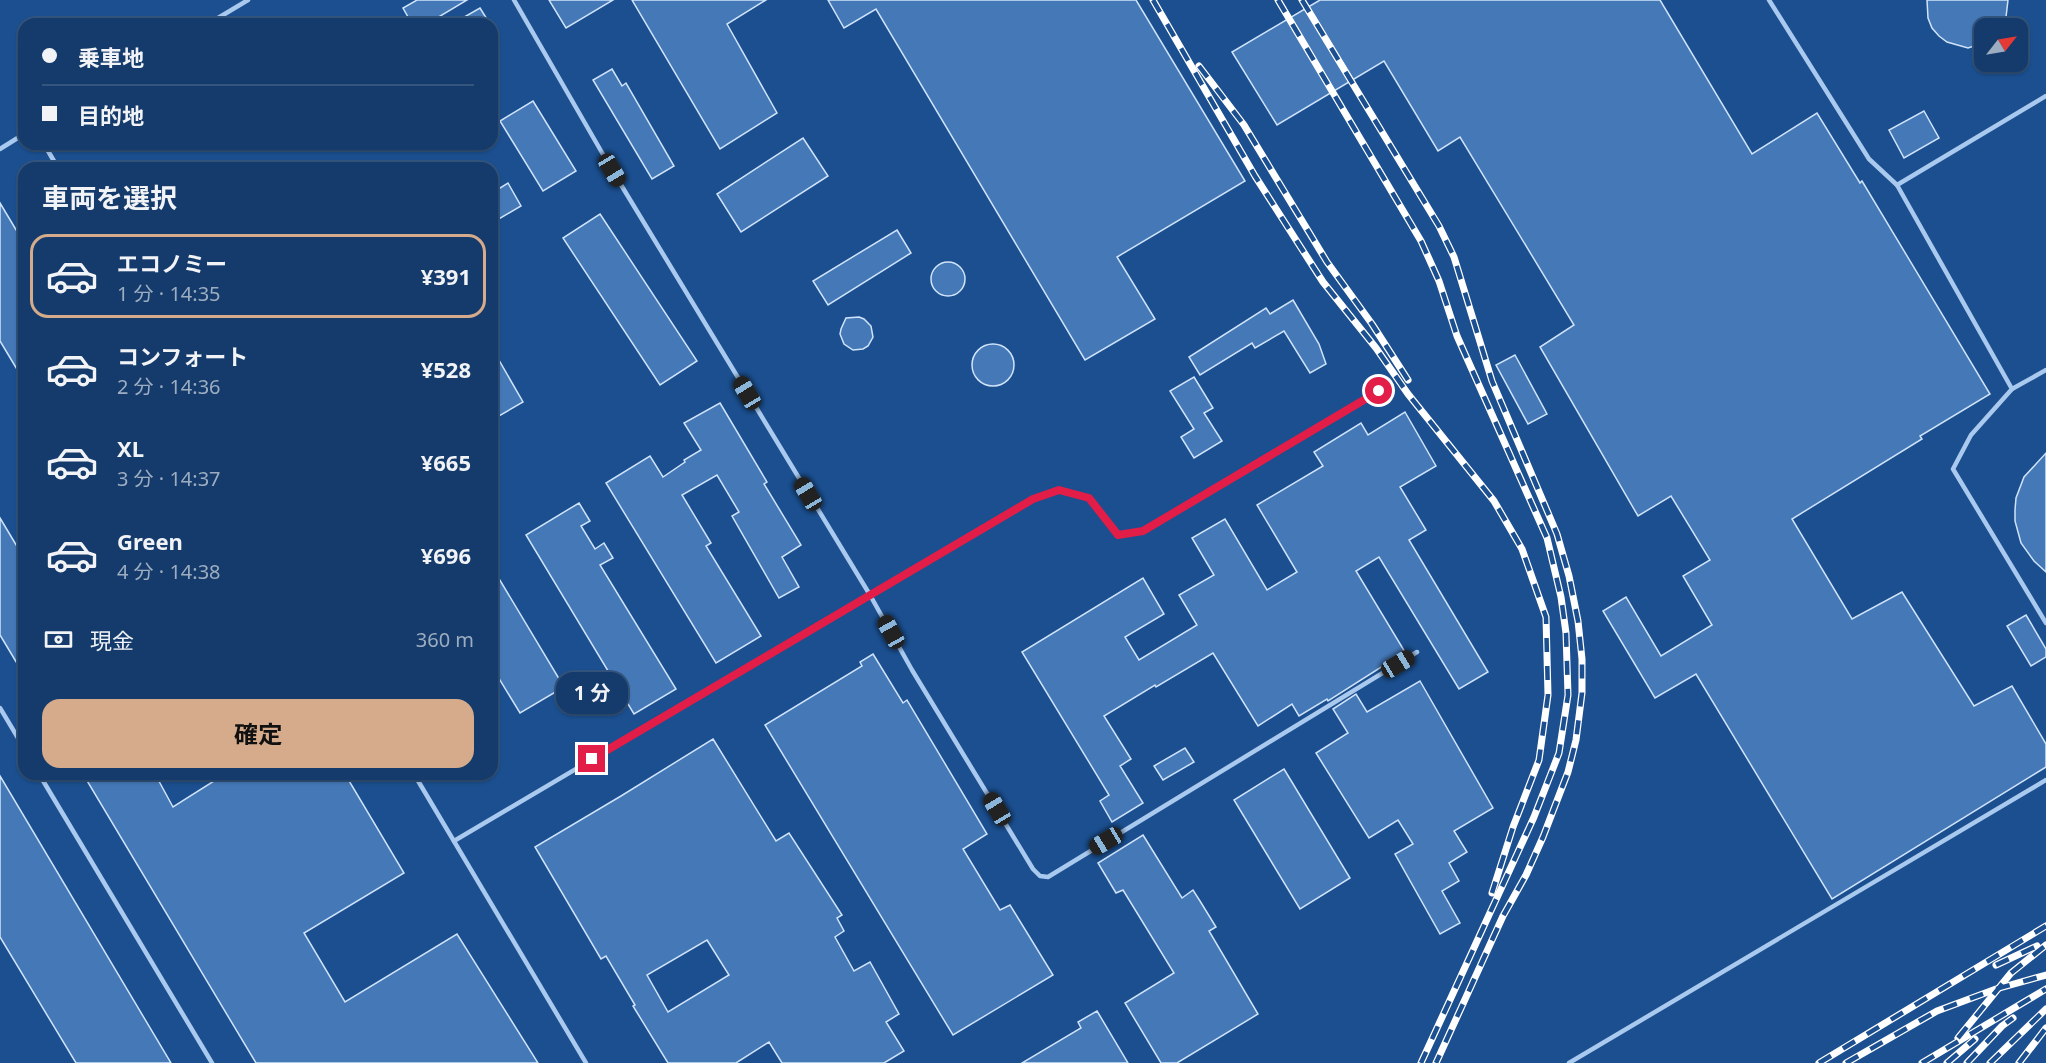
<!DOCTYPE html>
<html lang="ja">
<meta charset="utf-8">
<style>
body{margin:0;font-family:"Noto Sans","Noto Sans JP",sans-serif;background:#1d4271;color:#f1f3f6;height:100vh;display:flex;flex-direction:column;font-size:22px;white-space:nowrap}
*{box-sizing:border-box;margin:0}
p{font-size:20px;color:#9dadc1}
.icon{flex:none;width:33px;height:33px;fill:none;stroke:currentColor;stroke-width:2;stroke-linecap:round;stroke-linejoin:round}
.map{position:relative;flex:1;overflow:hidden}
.drawer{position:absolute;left:18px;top:162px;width:480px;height:618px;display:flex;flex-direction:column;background:#143b6b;border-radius:18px;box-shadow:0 2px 4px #0004,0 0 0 2px #33557e}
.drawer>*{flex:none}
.guide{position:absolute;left:18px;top:18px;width:480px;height:132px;border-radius:18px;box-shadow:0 2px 4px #0004,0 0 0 2px #33557e;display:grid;align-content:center;height:132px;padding:0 24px;background:#143b6b}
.needle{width:39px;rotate:59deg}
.controls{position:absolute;left:1974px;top:18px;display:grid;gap:12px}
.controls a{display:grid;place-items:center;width:54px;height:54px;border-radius:12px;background:#143b6b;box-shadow:0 2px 4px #0004,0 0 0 2px #33557e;font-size:30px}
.end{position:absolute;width:27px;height:27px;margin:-14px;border:8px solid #e11d48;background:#fff;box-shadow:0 0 0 3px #fff}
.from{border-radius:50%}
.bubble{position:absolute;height:42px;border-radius:18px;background:#143b6b;box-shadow:0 2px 4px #0004,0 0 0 2px #33557e;font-size:20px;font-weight:700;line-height:42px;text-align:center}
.car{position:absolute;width:18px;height:36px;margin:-18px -9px;border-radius:8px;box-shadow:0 0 4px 2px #0007;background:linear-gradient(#222 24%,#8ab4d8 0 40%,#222 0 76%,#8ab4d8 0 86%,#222 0)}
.guide b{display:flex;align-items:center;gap:21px;height:57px;font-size:22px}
.guide b+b{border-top:2px solid #33557e}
.guide i{width:15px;height:15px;background:#f1f3f6}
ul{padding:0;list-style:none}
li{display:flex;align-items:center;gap:18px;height:84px;margin:0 12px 9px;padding:0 12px;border:3px solid transparent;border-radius:18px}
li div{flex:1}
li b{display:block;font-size:22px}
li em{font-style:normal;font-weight:700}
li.selected{border-color:#d6ab8b}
li>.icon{width:54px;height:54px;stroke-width:1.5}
h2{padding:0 24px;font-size:27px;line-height:72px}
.pay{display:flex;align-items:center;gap:15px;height:66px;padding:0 24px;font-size:22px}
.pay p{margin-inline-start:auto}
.action{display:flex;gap:12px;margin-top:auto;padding:12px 24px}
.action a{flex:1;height:69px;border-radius:18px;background:#d6ab8b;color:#111;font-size:24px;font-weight:700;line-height:69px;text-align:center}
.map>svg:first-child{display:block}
.building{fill:#4478b7;stroke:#cfe3fa;stroke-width:1.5;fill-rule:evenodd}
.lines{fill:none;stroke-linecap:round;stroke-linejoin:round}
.lane{stroke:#a9c9ee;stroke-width:4.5}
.rail-casing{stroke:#fff;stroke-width:7}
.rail{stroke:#1b4f8f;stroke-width:4.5;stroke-dasharray:14;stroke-linecap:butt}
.route{stroke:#e11d48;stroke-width:8}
</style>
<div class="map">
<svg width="2046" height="1063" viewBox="0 0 2046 1063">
<rect width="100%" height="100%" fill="#1b4f8f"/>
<g class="building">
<path d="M417 0H467L427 24H412L403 8Z"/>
<path d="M549 0H613L566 28Z"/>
<path d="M632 0H766L727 24 777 113 720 149Z"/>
<path d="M828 0H1136L1245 181 1117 257 1155 319 1085 360 876 9 844 28Z"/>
<path d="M1320 0H1660L1752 154 1817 113 1860 183 1862 181 1990 394 1920 436 1922 439 1792 519 1852 619 1902 592 1974 706 2012 686 2046 744V767L1832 899 1696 674 1655 698 1603 611 1626 597 1661 656 1712 625 1683 576 1710 560 1671 496 1638 516 1540 347 1574 325 1460 137 1438 151 1384 61 1277 125 1232 52Z"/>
<path d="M1927 0H2008L2006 17 2002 28H1984V43L1968 48 1947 42 1939 36 1932 28 1928 18Z"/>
<path d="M480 8 490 24H452Z"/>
<path d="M612 69 622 86 626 83 674 166 652 179 593 80Z"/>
<path d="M533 101 576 171 543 191 500 121Z"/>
<path d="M1924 111 1939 138 1904 158 1889 130Z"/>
<path d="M803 138 828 176 741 232 717 194Z"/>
<path d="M508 183 521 206 492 223V193Z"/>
<path d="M0 203 24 243V381L0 341Z"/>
<path d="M600 214 697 361 660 385 563 238Z"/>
<path d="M897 230 911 253 828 305 813 281Z"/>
<circle cx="948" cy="279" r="17"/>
<path d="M1293 300 1319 344 1326 364 1310 373 1284 331 1255 348 1252 343 1200 375 1189 357 1266 308 1270 314Z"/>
<path d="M859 317 864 319 871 326 873 337 868 346 863 349 853 350 844 344 840 334 841 329 846 318Z"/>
<circle cx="993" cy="365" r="21"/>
<path d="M492 348 523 402 492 420Z"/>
<path d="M1515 355 1547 414 1528 424 1496 365Z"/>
<path d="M1194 377 1213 408 1204 413 1222 441 1194 458 1181 437 1194 429 1170 391Z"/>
<path d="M720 403 767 482 764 484 801 545 782 557 799 587 779 598 732 516 739 512 717 475 682 495 711 543 706 546 761 636 716 663 606 483 650 456 663 477 685 462 684 460 701 450 684 423Z"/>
<path d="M1405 412 1436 466 1400 487 1426 530 1409 540 1488 672 1459 689 1379 557 1356 571 1405 652 1328 701 1327 699 1299 716 1292 704 1258 726 1213 653 1156 687 1155 685 1104 716 1131 759 1120 766 1143 803 1112 822 1100 801 1109 795 1022 652 1143 578 1164 614 1125 637 1139 660 1197 625 1179 595 1214 575 1192 538 1225 519 1267 590 1297 572 1257 505 1323 466 1314 452 1361 423 1368 435Z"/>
<path d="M2046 453V572L2034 561 2021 543 2015 521V510L2016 498 2024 477Z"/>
<path d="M579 503 590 521 581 526 595 549 604 543 613 558 600 565 676 689 634 714 526 535Z"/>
<path d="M0 518 24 558V675L0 635Z"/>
<path d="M492 567 564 687 520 713 492 667Z"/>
<path d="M2026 615 2046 649V657L2031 666 2007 626Z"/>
<path d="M873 654 903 703 907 700 987 834 963 849 1000 910 1010 905 1053 975 953 1035 765 725 862 666 860 662Z"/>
<path d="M1420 681 1493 808 1454 831 1467 852 1449 863 1459 881 1442 891 1460 923 1440 934 1395 854 1413 844 1398 820 1369 838 1316 753 1348 733 1333 709 1356 694 1367 712Z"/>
<path d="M713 739 776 841 789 833 842 915 837 918 844 931 835 937 854 971 870 962 899 1014 886 1022 904 1051 884 1063H782L769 1042 736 1063H668L633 1006 635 1005 606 956 601 959 535 847 621 796ZM707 940 729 975 668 1012 647 975Z"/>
<path d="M1185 748 1194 762 1163 780 1154 766Z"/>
<path d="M1284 769 1350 878 1300 909 1234 800Z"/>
<path d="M83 774H155L173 807 225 774H345L404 873 304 933 345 1002 457 934 538 1063H256Z"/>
<path d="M0 776 171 1063H76L0 937Z"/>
<path d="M1143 835 1182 898 1193 890 1200 901 1216 927 1209 931 1258 1014 1177 1063H1161L1125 1003 1174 973 1123 890 1116 893 1098 863Z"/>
<path d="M1097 1011 1128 1063H1022L1081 1028 1078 1022Z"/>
</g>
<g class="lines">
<g class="lane">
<path d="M514 0 612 170 870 595 912 670 1033 869 1040 876 1048 877 1417 652"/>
<path d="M1769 0 1869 159 1897 185 2012 389"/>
<path d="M208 24 248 0"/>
<path d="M44 144 58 168"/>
<path d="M0 149 24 134"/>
<path d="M1897 185 2046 96"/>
<path d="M2046 370 2012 389 1971 435 1953 469 2046 623"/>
<path d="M0 708 24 748"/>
<path d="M39 774 212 1063"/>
<path d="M414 774 586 1063"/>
<path d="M454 841 1033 499 1059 490 1089 498 1118 535 1143 531 1379 391"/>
<path d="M1569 1063 2046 780"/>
</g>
<defs>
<g id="rail">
<path d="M1153 0 1255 176 1323 282 1376 348 1408 394 1494 501 1522 549 1546 617 1548 695 1539 760 1513 827 1492 893"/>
<path d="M1278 0 1421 241 1439 281 1457 336 1547 538 1561 597 1566 633 1568 695 1559 753 1534 817 1421 1063"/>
<path d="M1302 0 1439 226 1454 257 1492 381 1557 534 1569 576 1578 621 1582 659V693L1576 740 1568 772 1543 837 1526 875 1503 916 1436 1063"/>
<path d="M1199 66 1244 125 1327 262 1372 324 1408 380"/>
<path d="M1996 965 2037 946"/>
<path d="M1958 1038 2011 973 2046 945"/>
<path d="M1819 1063 2046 926"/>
<path d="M1846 1063 1937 1011 1996 989 2046 975"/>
<path d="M1922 1063 2046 989"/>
<path d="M1947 1063 1975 1039"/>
<path d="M1967 1063 2002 1026 2013 1018"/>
<path d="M1990 1063 2046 1009"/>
<path d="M2019 1063 2046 1028"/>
</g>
</defs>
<use href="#rail" class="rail-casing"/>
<use href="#rail" class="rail"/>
</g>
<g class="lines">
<path class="route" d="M592 759 1033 499 1059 490 1089 498 1118 535 1143 531 1379 391"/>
</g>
</svg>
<div class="controls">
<a><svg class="needle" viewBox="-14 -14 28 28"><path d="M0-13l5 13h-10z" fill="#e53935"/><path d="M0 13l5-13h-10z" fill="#9dadc1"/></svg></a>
</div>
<i class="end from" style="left:1379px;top:391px"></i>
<i class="end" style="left:592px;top:759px"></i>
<div class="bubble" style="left:556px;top:672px;width:72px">1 分</div>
<i class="car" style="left:612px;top:170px;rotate:149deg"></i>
<i class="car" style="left:747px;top:393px;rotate:329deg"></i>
<i class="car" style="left:808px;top:494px;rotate:329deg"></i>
<i class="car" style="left:891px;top:632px;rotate:331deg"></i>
<i class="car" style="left:1398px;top:664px;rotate:59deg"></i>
<i class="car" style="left:997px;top:809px;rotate:329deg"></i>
<i class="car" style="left:1106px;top:841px;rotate:239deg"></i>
<div class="guide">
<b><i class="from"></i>乗車地</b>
<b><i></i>目的地</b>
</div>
<section class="drawer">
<h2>車両を選択</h2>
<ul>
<li class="selected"><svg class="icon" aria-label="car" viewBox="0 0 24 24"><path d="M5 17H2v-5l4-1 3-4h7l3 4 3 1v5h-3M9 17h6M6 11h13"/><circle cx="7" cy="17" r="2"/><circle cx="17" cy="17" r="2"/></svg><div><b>エコノミー</b><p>1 分 · 14:35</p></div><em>¥391</em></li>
<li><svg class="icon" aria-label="car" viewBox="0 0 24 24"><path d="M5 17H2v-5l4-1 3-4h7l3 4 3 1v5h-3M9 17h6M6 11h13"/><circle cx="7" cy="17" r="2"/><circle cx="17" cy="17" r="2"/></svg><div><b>コンフォート</b><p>2 分 · 14:36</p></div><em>¥528</em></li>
<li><svg class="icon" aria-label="car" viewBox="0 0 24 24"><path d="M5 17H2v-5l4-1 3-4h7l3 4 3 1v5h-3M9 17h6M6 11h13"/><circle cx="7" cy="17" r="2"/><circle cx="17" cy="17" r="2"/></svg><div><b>XL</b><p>3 分 · 14:37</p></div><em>¥665</em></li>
<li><svg class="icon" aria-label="car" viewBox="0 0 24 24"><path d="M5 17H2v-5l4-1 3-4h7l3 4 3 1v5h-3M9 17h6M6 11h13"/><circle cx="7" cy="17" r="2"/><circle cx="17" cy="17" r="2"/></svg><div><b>Green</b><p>4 分 · 14:38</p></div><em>¥696</em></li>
</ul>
<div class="pay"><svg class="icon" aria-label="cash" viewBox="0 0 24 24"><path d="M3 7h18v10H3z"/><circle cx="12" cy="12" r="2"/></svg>現金<p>360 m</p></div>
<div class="action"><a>確定</a></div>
</section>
</div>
